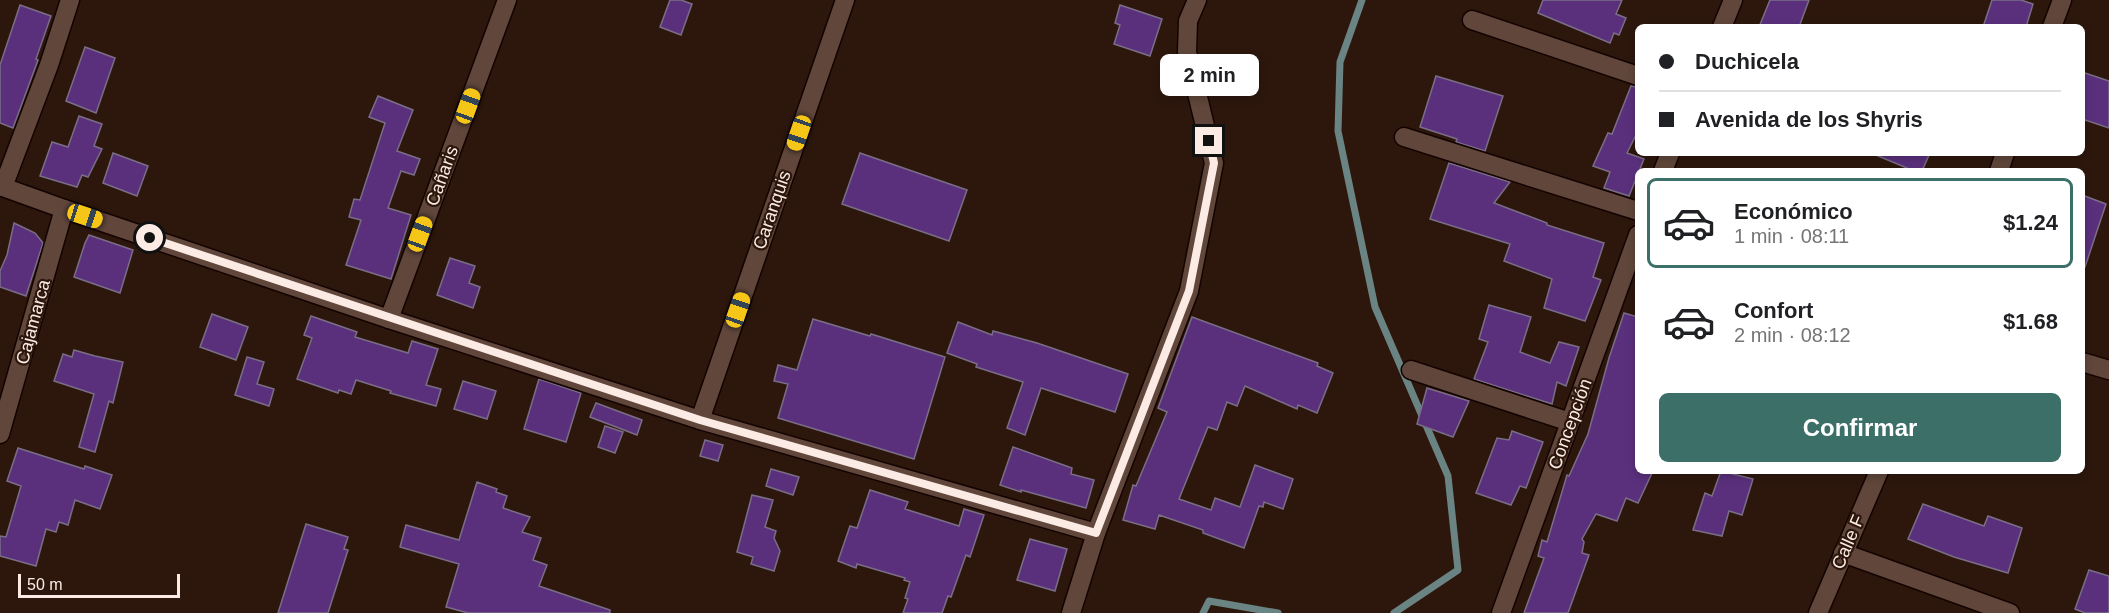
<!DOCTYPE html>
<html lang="es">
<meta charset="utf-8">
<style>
body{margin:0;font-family:Arial,sans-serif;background:#f6f6f6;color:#202124;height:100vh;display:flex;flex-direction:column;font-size:22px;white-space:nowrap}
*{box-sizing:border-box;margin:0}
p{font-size:20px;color:#757577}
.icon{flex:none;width:33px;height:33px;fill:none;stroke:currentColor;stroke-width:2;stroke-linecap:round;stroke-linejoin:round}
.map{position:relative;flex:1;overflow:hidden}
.drawer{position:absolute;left:1635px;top:168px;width:450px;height:306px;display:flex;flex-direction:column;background:#fff;border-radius:9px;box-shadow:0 3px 9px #0003}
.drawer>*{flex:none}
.guide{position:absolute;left:1635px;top:24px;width:450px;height:132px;border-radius:9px;box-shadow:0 3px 9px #0003;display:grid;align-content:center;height:132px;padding:0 24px;background:#fff}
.scale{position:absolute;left:18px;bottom:15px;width:162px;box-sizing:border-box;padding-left:6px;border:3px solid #fbebe4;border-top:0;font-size:16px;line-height:21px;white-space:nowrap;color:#fbebe4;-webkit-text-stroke:4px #2d170d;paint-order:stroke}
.end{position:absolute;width:27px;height:27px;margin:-14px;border:8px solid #fbebe4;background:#111;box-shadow:0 0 0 3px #111}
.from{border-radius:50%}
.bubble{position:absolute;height:42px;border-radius:9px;background:#fff;box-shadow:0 3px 9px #0003;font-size:20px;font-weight:700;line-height:42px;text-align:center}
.car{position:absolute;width:18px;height:36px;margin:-18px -9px;border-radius:8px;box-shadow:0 0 4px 2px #0007;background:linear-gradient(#f5c518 24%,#345 0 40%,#f5c518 0 76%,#345 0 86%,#f5c518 0)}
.guide b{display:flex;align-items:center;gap:21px;height:57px;font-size:22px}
.guide b+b{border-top:2px solid #e0e0e0}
.guide i{width:15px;height:15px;background:#202124}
ul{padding:10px 0 0;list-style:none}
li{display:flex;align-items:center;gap:18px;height:90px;margin:0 12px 9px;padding:0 12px;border:3px solid transparent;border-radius:9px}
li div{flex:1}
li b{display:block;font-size:22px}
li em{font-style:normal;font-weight:700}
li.selected{border-color:#3b6f67}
li>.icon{width:54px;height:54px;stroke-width:1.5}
.primary-button{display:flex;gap:12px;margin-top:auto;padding:12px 24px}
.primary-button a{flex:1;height:69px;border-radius:9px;background:#3b6f67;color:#fff;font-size:24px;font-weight:700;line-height:69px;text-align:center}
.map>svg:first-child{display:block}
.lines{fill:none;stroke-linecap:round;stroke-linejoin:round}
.stream{stroke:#698483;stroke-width:7}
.building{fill:#5a307c;stroke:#7a6e87;stroke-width:1.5}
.street-casing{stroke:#140300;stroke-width:21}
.street{stroke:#60463b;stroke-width:18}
.route{stroke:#fbebe4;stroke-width:8}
.labels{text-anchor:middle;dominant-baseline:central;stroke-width:4.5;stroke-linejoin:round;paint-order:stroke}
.street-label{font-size:18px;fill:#fbebe4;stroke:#2d170d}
</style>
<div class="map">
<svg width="2109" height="613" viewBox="0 0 2109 613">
<rect width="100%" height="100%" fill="#2d170d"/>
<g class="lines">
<g class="stream">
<path d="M1362 0 1340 62 1338 131 1375 307 1448 476 1458 570 1394 613"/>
<path d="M1203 613 1209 601 1278 613"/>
</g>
</g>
<g class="building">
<path d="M670 0H681L692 4 681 35 660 27Z"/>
<path d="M1543 0H1622L1616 14 1626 18 1619 35 1614 33 1610 43 1538 13Z"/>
<path d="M1770 0H1809L1799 27H1759Z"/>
<path d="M1992 0H2021L2033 4 2026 27H1983Z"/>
<path d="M20 5 51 16 36 59 38 60 13 128 0 123V65Z"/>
<path d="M1120 5 1162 19 1150 56 1114 44 1120 25 1115 23Z"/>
<path d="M85 47 115 58 96 113 66 101Z"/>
<path d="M2082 72 2109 81V128L2082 119Z"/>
<path d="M1436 76 1503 96 1485 151 1456 142 1457 139 1420 127Z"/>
<path d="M1631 86 1638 87V131L1627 153 1644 159 1629 196 1604 188 1610 172 1593 166 1608 133 1612 134Z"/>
<path d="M378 96 413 110 397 151 420 159 414 175 401 171 388 208 411 215 391 279 346 265 361 220 349 217 354 199 360 200 385 123 369 117Z"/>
<path d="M79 116 102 124 94 146 102 149 88 177 82 175 77 187 40 176 52 142 68 147Z"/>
<path d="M113 153 148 166 137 196 103 183Z"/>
<path d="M860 153 967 190 949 241 842 204Z"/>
<path d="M1871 153H1930L1922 171H1914Z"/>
<path d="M1449 163 1510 182 1494 203 1547 223V225L1604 243 1593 277 1601 280 1585 321 1544 308 1552 279 1504 261 1510 244 1430 219Z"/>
<path d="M2082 195 2106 204 2085 267 2082 266Z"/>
<path d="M14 223 35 233 43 243 26 296 0 287V271L7 255Z"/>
<path d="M89 235 133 250 120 293 74 277 85 243Z"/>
<path d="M450 258 475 266 469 283 480 287 473 308 437 295Z"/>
<path d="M1489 305 1531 317 1520 352 1550 363 1559 342 1579 347 1566 386 1557 382 1552 404 1474 379 1488 342 1479 339Z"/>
<path d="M1624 313 1638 317V471H1653L1638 503 1626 498 1617 521 1596 514 1582 539 1584 542 1582 553 1589 555 1568 613H1524L1544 558 1538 556 1542 540 1547 542 1567 475 1569 476 1588 434 1609 358Z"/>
<path d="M212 314 248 327 236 360 200 347Z"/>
<path d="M311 316 357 332 355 337 408 353 412 341 438 349 426 385 441 389 436 406 390 393 391 391 356 380 351 394 339 390 338 393 297 379 312 338 304 335Z"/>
<path d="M1192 317 1318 363 1317 366 1333 373 1317 413 1298 405 1297 409 1245 386 1237 406 1227 402 1217 430 1208 427 1179 499 1211 510 1215 498 1240 507 1255 465 1293 479 1283 509 1264 502 1263 507 1259 506 1244 548 1203 533V530L1159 515 1155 529 1123 520 1133 485 1136 486 1167 412 1158 408Z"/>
<path d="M813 319 870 336 871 334 945 357 914 459 778 418 788 384 774 381 778 365 797 370Z"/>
<path d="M958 322 992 335 993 331 1037 343 1128 374 1115 412 1041 388 1025 435 1007 428 1023 382 976 367 977 364 947 353Z"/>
<path d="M74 350 95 356 123 362 113 403 109 401 95 452 79 447 94 394 54 381 63 354 72 357Z"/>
<path d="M247 357 264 362 257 384 274 389 269 406 235 395Z"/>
<path d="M539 379 581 393 566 442 524 429Z"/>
<path d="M463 381 496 391 487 419 454 409Z"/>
<path d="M1427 388 1469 401 1453 437 1417 424Z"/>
<path d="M596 403 642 420 637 435 590 417Z"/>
<path d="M605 426 623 432 615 453 598 447Z"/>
<path d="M1512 431 1543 442 1526 488 1520 486 1511 505 1476 493 1497 438 1509 440Z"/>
<path d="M705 440 723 445 718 461 700 456Z"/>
<path d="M1013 447 1072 468 1071 474 1094 480 1086 508 1021 490V492L1000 485Z"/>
<path d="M18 448 84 469 85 466 112 475 100 509 75 500 68 525 59 522 56 532 46 529 36 566 0 556V536L6 537 21 486 7 481Z"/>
<path d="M771 469 799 477 793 495 766 486Z"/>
<path d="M1721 471 1753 479 1742 515 1729 511 1722 536 1693 530 1705 493 1712 496Z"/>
<path d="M477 482 497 489 496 492 507 496 503 508 530 517 522 532 541 538 533 560 547 565 539 586 610 610V613H468L446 607 459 564 400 547 406 525 459 540Z"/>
<path d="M870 490 908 502 905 509 959 526 964 509 984 515 970 557 966 555 951 597 948 596 942 613H903L908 599 905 598 910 582 904 580 905 578 857 564 856 568 838 561 850 526 857 528Z"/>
<path d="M752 495 773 500 765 527 776 531 774 538 780 551 774 571 751 564 753 557 737 552Z"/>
<path d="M1923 504 1984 526 1988 516 2022 528 2008 573 1954 557 1908 539Z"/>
<path d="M306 524 348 537 344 549 348 550 328 613H278Z"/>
<path d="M1030 539 1067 549 1055 591 1017 580Z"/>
<path d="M2089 570 2109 576V613H2085L2075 609Z"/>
</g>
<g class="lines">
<defs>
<g id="street">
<path d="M1472 20 1638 76"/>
<path d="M1722 27 1733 0"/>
<path d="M2052 27 2062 0"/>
<path d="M1404 137 1638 211"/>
<path d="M1663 171 1670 153"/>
<path d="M1999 171 2005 153"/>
<path d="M0 186 64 209 389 319 700 420 1096 533"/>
<path d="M3 187 49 65 70 0"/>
<path d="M389 319 507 0"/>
<path d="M2082 362 2109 370"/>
<path d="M1411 370 1570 422"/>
<path d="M700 420 845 0"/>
<path d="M0 434 64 209"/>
<path d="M1843 553 2010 613"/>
<path d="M1071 613 1096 533 1189 291 1214 163 1187 52 1188 21 1197 0"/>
<path d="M1501 613 1638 235"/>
<path d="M1818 613 1879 471"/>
</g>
</defs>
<use href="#street" class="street-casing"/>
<use href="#street" class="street"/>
</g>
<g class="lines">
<path class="route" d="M150 238 700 420 1096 533 1189 291 1214 163 1209 141"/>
</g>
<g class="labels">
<g class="street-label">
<text transform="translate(442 176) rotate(-70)">Cañaris</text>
<text transform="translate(772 210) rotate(-71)">Caranquis</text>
<text transform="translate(33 322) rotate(-75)">Cajamarca</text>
<text transform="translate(1570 424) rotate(-70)">Concepción</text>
<text transform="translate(1848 542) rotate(-67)">Calle F</text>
</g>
</g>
</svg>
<div class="scale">50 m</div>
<i class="end from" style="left:150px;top:238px"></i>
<i class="end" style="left:1209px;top:141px"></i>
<div class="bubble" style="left:1160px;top:54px;width:99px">2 min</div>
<i class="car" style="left:468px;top:106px;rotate:20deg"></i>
<i class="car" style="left:799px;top:133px;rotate:199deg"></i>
<i class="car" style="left:85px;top:216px;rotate:108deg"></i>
<i class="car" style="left:420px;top:234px;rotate:20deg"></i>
<i class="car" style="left:738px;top:310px;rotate:19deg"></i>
<div class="guide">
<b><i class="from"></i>Duchicela</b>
<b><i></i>Avenida de los Shyris</b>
</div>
<section class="drawer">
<ul>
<li class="selected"><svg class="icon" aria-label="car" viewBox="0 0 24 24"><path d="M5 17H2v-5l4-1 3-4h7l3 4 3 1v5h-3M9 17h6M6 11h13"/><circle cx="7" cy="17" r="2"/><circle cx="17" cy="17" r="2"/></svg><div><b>Económico</b><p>1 min · 08:11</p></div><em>$1.24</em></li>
<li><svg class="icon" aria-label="car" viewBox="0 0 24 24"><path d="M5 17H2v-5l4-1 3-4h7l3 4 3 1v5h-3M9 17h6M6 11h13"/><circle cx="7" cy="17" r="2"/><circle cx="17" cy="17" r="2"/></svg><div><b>Confort</b><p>2 min · 08:12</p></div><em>$1.68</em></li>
</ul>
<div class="primary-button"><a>Confirmar</a></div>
</section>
</div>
